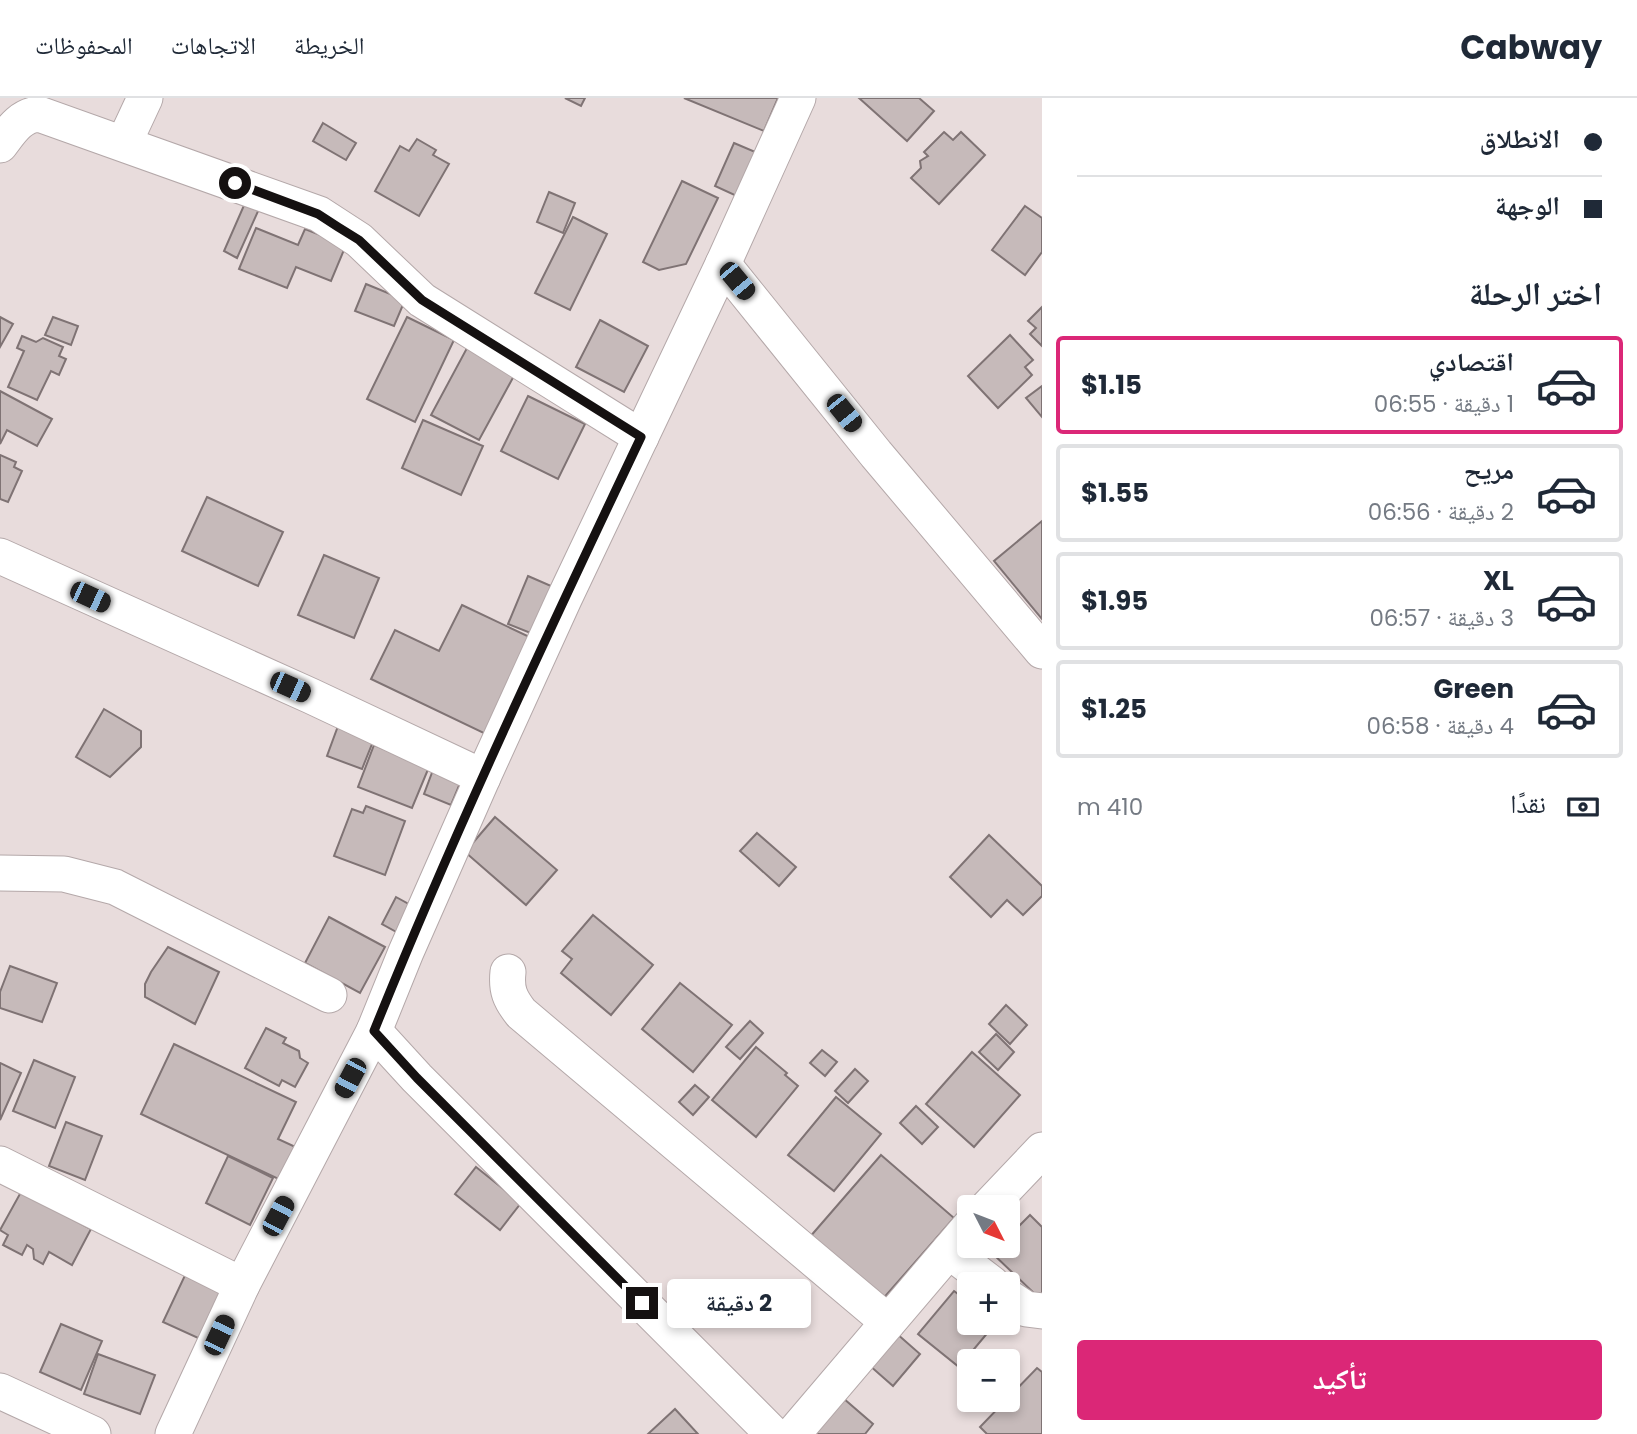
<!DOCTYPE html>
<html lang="ar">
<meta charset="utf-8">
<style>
body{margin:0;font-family:Poppins,"Noto Naskh Arabic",sans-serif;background:#f2f2f3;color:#1f2937;direction:rtl;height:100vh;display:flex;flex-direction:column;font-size:26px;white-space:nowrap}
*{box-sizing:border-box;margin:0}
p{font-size:23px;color:#747a83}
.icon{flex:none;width:38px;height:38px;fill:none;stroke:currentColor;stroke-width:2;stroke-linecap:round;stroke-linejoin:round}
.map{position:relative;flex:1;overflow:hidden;direction:ltr}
.details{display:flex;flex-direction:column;background:#fff;width:595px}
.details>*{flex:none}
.top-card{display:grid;align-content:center;height:154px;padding:0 35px;background:#fff}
.needle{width:46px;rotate:132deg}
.fabs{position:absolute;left:957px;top:1097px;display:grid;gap:14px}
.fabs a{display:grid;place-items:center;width:63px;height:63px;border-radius:7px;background:#fff;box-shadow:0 4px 10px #0003;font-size:35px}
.end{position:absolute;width:32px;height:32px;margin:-16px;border:9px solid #151111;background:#fff;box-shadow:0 0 0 4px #fff}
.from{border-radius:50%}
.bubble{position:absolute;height:49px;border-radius:7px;background:#fff;box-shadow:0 4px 10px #0003;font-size:23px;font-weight:700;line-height:49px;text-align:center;direction:rtl}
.car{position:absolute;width:21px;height:42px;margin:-21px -10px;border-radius:9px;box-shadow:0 0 5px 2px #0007;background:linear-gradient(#222 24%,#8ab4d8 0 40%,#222 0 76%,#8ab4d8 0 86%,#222 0)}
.top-card b{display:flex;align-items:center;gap:24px;height:66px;font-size:26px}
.top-card b+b{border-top:2px solid #e0e1e3}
.top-card i{width:18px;height:18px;background:#1f2937}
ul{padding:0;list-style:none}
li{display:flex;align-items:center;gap:21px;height:98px;margin:0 14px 10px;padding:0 21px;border:4px solid #e0e1e3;border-radius:7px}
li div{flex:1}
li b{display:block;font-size:26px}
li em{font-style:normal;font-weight:700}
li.active{border-color:#db2777}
li>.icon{width:63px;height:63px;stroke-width:1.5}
h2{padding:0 35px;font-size:32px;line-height:84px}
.pay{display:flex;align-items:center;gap:18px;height:77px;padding:0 35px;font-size:26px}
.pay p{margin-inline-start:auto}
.action{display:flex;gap:14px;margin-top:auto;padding:14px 35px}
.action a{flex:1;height:80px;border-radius:7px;background:#db2777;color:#fff;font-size:28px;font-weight:700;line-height:80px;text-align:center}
header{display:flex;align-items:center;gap:42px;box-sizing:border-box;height:98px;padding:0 35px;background:#fff;border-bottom:2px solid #e0e1e3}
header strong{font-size:33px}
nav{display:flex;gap:38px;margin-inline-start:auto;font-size:24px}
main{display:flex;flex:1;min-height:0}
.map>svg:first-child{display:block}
.building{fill:#c6baba;stroke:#7f7374;stroke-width:2}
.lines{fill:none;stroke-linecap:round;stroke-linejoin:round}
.minor-casing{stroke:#b4a8a9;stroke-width:37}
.minor{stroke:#fff;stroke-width:35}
.route{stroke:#151111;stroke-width:9}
</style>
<header>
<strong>Cabway</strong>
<nav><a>الخريطة</a><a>الاتجاهات</a><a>المحفوظات</a></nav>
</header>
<main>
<section class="details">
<div class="top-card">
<b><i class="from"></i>الانطلاق</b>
<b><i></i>الوجهة</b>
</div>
<h2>اختر الرحلة</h2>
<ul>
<li class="active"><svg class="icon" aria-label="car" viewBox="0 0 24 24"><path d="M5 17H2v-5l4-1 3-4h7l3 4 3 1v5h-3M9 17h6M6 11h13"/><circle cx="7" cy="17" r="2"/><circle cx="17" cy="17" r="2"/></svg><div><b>اقتصادي</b><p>1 دقيقة · 06:55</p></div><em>$1.15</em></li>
<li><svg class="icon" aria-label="car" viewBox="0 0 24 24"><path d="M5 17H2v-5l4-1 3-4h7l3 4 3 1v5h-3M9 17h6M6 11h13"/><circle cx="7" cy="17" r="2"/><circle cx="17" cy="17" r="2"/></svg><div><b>مريح</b><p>2 دقيقة · 06:56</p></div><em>$1.55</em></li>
<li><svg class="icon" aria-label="car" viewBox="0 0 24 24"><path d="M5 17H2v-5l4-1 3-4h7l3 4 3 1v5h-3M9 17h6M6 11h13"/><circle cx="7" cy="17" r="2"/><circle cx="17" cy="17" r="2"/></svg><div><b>XL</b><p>3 دقيقة · 06:57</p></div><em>$1.95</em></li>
<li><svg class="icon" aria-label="car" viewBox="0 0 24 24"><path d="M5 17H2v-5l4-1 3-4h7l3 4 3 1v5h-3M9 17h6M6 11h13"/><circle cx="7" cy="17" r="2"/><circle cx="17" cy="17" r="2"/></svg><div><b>Green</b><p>4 دقيقة · 06:58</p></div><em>$1.25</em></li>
</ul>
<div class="pay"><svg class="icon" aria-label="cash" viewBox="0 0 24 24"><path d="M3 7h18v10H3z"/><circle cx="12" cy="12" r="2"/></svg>نقدًا<p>410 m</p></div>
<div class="action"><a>تأكيد</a></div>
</section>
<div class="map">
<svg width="1042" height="1336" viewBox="0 0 1042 1336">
<rect width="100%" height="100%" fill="#e8dcdc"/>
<g class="building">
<path d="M565 0H585L581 8Z"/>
<path d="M684 0H778L764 33Z"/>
<path d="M859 0H919L934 13 907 43Z"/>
<path d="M323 25 356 45 346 62 313 43Z"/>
<path d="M944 34 953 42 961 34 985 57 939 106 911 80 921 70 920 63 928 58 924 54Z"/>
<path d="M417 41 436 52 433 57 449 66 419 118 375 93 400 48 409 53Z"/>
<path d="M734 45 760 56 741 100 715 88Z"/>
<path d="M682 83 718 100 686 166 659 172 643 164Z"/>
<path d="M549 94 575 105 563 135 537 124Z"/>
<path d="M245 105 259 111 237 160 224 153Z"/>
<path d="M1025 108 1042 120V154L1025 177 992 152Z"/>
<path d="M573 119 607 136 570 212 535 195Z"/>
<path d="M256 130 298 147 305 131 346 147 331 183 296 169 287 190 239 171Z"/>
<path d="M366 186 405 202 394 228 355 213Z"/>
<path d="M1042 209V248L1030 236 1036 230 1028 223Z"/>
<path d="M0 219 13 226 0 249Z"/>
<path d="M53 219 78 228 71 247 45 237Z"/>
<path d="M407 219 454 242 415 324 367 301Z"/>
<path d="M600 222 648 248 624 294 576 269Z"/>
<path d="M1010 237 1033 262 1025 269 1032 277 998 310 968 278Z"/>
<path d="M22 238 36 244 43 240 63 249 59 258 66 261 59 277 51 273 37 302 8 289 24 253 17 250Z"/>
<path d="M467 250 515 276 479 342 431 317Z"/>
<path d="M1042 288V319L1026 300Z"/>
<path d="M0 293 52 321 37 348 7 332 0 346Z"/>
<path d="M528 298 585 326 558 381 501 353Z"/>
<path d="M423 322 483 348 461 397 402 370Z"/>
<path d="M0 357 16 364 14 369 22 373 8 404 0 401Z"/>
<path d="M207 399 283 434 258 488 182 453Z"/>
<path d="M1042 423V521L994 463Z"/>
<path d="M324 457 379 480 354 540 298 517Z"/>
<path d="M528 478 558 491 538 538 508 526Z"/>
<path d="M462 507 538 543 492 639 371 581 395 532 439 553Z"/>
<path d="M104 611 141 633V649L110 679 76 659Z"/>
<path d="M338 628 374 641 362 671 327 658Z"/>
<path d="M374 647 429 669 412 710 358 689Z"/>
<path d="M433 672 461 683 451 707 424 696Z"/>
<path d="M366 708 405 723 385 777 334 758 352 711 363 715Z"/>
<path d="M495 719 557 772 526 807 465 754Z"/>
<path d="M757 735 796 769 779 788 740 753Z"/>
<path d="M989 737 1042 788V798L1023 817 1007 802 991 819 950 779Z"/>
<path d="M396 799 414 809 400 836 382 826Z"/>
<path d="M593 817 653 867 611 917 561 875 572 861 562 853Z"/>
<path d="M329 819 385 849 360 895 305 865Z"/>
<path d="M168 849 219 874 195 926 145 899V886L151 874Z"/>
<path d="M10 868 57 885 42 924 0 910V894Z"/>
<path d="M680 885 732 927 693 974 642 931Z"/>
<path d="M1006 907 1027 927 1010 946 989 926Z"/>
<path d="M750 923 763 935 740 961 726 949Z"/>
<path d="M266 930 286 940 283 945 299 953 300 960 308 965 295 989 282 982 279 988 245 970Z"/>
<path d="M996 936 1014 954 998 972 979 954Z"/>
<path d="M174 946 296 1004 278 1041 302 1052 287 1085 141 1016Z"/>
<path d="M756 949 787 975 785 977 798 988 756 1039 712 1002Z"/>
<path d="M822 952 837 964 825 978 810 965Z"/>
<path d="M972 954 1020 997 974 1049 926 1006Z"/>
<path d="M34 962 75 979 55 1030 13 1013Z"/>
<path d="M0 965 21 975 0 1022Z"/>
<path d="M855 971 868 983 848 1005 835 993Z"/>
<path d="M695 987 709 999 693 1017 679 1004Z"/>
<path d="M836 999 881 1036 834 1093 788 1057Z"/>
<path d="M916 1008 938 1029 922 1046 900 1025Z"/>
<path d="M66 1024 102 1038 85 1082 49 1068Z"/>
<path d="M881 1057 954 1120 881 1203 809 1140Z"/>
<path d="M228 1058 273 1080 250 1127 206 1105Z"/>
<path d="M476 1069 521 1105 500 1132 455 1096Z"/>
<path d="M21 1094 91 1131 72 1167 49 1154 43 1166 34 1161 33 1151 27 1147 22 1157 3 1147 8 1137 0 1132Z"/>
<path d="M1030 1117 1042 1129V1197L1039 1200 992 1155 999 1148H1008V1139Z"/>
<path d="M188 1171 233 1191 209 1245 163 1224Z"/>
<path d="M954 1193 970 1205V1225L995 1226 959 1269 918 1236Z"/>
<path d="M61 1226 102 1243 81 1292 40 1274Z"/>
<path d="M896 1235 920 1256 893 1288 869 1267Z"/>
<path d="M98 1256 155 1277 140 1316 84 1296Z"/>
<path d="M1037 1270 1042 1274V1336H987L980 1329Z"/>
<path d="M843 1300 873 1326 865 1336H815Z"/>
<path d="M675 1311 698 1336H648Z"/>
</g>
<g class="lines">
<defs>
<g id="minor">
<path d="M124 45 145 0"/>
<path d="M0 47C10 34 20 17 39 16L319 116 359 142 422 202 641 339"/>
<path d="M723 166 876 356 1042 553"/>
<path d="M0 458 311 598 483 679"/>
<path d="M0 775 64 776 115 789 329 897"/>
<path d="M508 874C506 892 510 901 521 915L888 1224"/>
<path d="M374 933 417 980 773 1336"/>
<path d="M0 1066 242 1187"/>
<path d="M987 1110 1042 1052"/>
<path d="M949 1153 992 1186"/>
<path d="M1008 1199 1026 1211 1042 1213"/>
<path d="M0 1293 93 1336"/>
<path d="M173 1336 242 1187 374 933 406 854 483 679 564 501 723 166 798 0"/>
<path d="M793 1336 970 1128"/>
</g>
</defs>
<use href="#minor" class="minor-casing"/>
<use href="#minor" class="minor"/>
</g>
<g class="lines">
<path class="route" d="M235 85 318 116 338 129 359 142 422 202 641 339C548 535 455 732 374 933L417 980 642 1205"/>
</g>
</svg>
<div class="fabs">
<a><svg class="needle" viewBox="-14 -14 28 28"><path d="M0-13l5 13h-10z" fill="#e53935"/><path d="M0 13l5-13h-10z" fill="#747a83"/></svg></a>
<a>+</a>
<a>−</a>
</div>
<i class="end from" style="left:235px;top:85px"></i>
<i class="end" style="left:642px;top:1205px"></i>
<div class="bubble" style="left:667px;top:1181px;width:144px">2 دقيقة</div>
<i class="car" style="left:737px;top:183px;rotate:140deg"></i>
<i class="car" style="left:844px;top:315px;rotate:141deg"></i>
<i class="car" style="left:90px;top:499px;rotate:115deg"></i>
<i class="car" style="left:290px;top:589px;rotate:114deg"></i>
<i class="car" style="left:350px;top:980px;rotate:208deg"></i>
<i class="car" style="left:278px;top:1118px;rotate:28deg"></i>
<i class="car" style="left:219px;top:1237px;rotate:25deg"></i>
</div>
</main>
